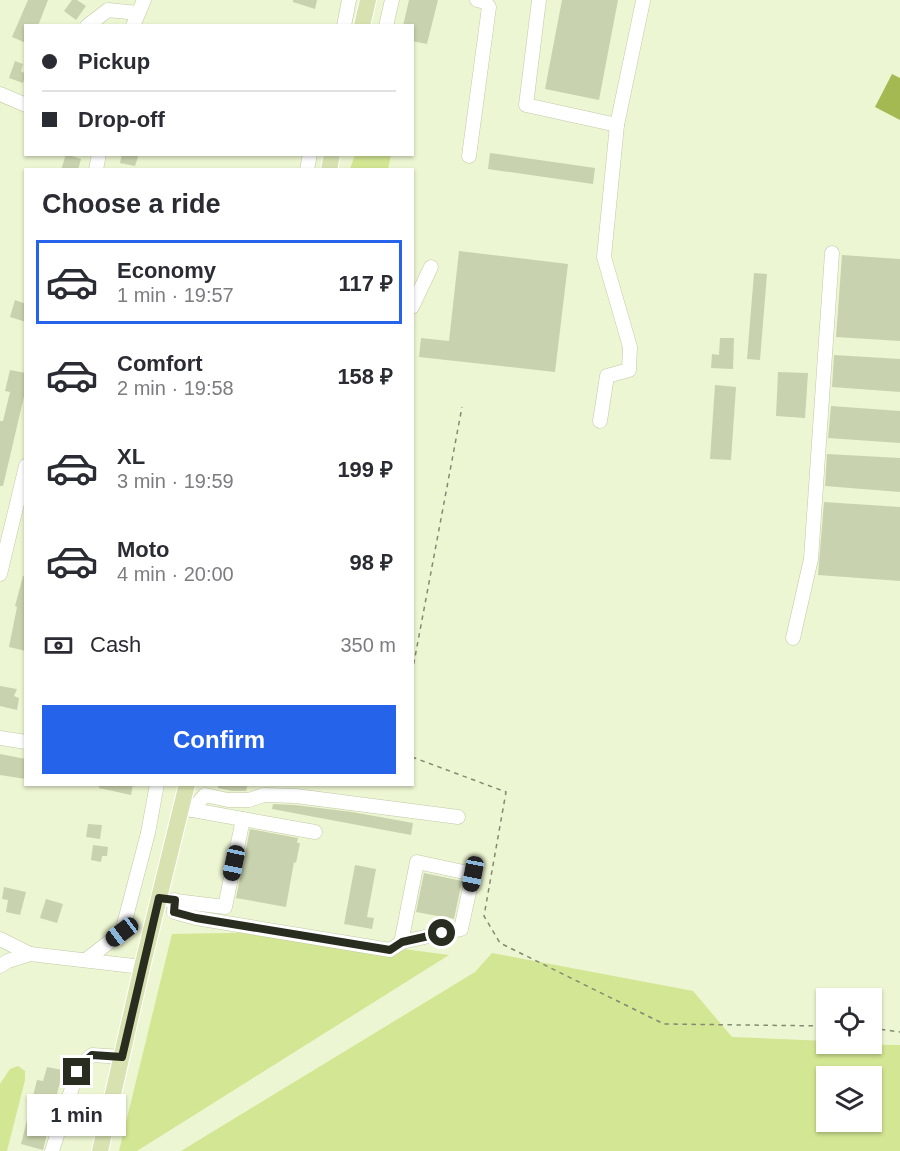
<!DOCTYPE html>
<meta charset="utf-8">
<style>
body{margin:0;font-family:Arial,sans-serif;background:#f7f7f7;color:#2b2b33;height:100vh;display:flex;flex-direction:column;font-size:22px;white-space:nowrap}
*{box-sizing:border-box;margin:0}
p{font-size:20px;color:#7c7c81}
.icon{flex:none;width:33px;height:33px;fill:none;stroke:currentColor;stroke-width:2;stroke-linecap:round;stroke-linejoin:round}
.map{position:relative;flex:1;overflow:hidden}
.drawer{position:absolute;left:24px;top:168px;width:390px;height:618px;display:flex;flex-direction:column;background:#fff;border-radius:0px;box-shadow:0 2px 4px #0004}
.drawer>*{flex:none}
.hud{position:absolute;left:24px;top:24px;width:390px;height:132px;border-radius:0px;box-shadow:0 2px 4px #0004;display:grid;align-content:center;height:132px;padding:0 18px;background:#fff}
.tools{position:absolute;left:816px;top:988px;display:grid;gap:12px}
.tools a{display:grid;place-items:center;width:66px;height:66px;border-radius:0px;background:#fff;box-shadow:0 2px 4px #0004;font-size:30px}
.end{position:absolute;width:27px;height:27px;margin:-14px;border:8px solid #292d1f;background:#fff;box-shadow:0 0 0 3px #fff}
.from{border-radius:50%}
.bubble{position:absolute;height:42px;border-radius:0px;background:#fff;box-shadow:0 2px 4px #0004;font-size:20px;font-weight:600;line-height:42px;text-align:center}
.car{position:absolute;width:18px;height:36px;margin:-18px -9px;border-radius:8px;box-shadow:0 0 4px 2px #0007;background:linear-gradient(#222 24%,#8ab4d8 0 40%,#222 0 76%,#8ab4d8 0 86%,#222 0)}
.hud b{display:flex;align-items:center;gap:21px;height:57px;font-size:22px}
.hud b+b{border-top:2px solid #e1e1e2}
.hud i{width:15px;height:15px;background:#2b2b33}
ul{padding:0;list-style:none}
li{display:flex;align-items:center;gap:18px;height:84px;margin:0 12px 9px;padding:0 6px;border:3px solid transparent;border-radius:0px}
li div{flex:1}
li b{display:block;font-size:22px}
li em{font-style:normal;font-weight:600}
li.current{border-color:#2563eb}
li>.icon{width:54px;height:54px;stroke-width:1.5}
h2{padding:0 18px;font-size:27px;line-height:72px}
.pay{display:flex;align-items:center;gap:15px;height:66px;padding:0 18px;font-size:22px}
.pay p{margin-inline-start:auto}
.cta{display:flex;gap:12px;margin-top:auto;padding:12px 18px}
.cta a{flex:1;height:69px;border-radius:0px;background:#2563eb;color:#fff;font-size:24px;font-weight:600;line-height:69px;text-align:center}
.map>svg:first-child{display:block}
.green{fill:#d3e693;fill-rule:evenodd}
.water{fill:#a5b953}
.building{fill:#c9d2ae}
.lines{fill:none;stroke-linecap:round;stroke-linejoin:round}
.minor-casing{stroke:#c1caa7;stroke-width:15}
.major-casing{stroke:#fff;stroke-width:18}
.path{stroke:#848a72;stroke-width:1.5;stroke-dasharray:4.5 4.5;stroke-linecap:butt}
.minor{stroke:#fff;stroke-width:14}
.major{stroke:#d7e2b0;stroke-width:16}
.route{stroke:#292d1f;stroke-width:8}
</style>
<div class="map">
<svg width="900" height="1151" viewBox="0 0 900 1151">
<rect width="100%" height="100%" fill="#edf6d2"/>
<g class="green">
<path d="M355 155H391L388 169H350Z"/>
<path d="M276 932 449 955 137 1151H119L172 934Z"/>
<path d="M492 953 693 991 732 1037 826 1041V1044L900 1045V1151H181L475 972ZM826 1077H872V1122H826Z"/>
<path d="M18 1066 25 1071V1080L7 1151H0V1084L10 1069Z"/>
</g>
<path class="water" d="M892 74 900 78V120L875 107Z"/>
<g class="building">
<path d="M28 0H48L38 26H26V43L12 37Z"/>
<path d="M72 0H77L86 6 76 20 64 11Z"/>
<path d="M293 0H317L315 9 293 2Z"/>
<path d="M409 0H438L427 44 412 41V26H403Z"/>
<path d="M562 0H618L599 100 545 89Z"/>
<path d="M15 61 23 64 21 71 26 74 23 83 9 78Z"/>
<path d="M490 153 595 168 593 184 488 169Z"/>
<path d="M66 154 81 159 78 170H61Z"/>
<path d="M122 154H139L135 166 120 163Z"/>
<path d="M459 251 568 264 555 372 419 357 421 338 449 341Z"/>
<path d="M842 255 900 259V341L836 337Z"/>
<path d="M754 273 767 274 760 360 747 359Z"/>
<path d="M15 300 26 304V322L10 317Z"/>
<path d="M720 338H734L733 369 711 368 712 354 719 355Z"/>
<path d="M834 355 900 359V392L832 387Z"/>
<path d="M10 370 26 373V388L3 486H0V421H3L10 392 5 391Z"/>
<path d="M778 372 808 373 805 418 776 416Z"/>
<path d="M715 385 736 387 731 460 710 459Z"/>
<path d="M831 406 900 411V443L828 438Z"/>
<path d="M827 454 900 458V492L825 486Z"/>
<path d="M824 502 900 507V581L818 575Z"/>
<path d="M23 576H26V651L9 647 17 607 15 606Z"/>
<path d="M0 686 17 689 14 696 19 698 17 710 0 706Z"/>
<path d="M0 754 26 759V779L0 775Z"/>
<path d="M99 784H133L131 795 99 788Z"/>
<path d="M218 784H248L246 791H232L218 788Z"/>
<path d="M273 804 295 805 352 812 413 823 411 835 272 809Z"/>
<path d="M88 824 102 825 100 839 86 837Z"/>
<path d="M250 829 298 838 297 843H300L296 863 294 862 286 907 236 898Z"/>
<path d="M93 845 108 847 107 856H102L101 862 91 860Z"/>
<path d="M355 865 376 869 367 917 374 918 372 929 344 924Z"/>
<path d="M424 873 462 881 454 919 416 912Z"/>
<path d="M4 887 26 892 20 915 6 912 8 900 2 899Z"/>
<path d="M46 899 63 904 57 923 40 918Z"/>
<path d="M47 1067 63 1070 43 1150 21 1144 37 1080 43 1081Z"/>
</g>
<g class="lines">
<defs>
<g id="minor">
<path d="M539 0 526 105 617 125"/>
<path d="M87 26 108 10 138 13"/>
<path d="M133 26 144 0"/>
<path d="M344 26 349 0"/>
<path d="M386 26 392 0"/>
<path d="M0 94 26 105"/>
<path d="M469 156 489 7 485 2 477 0"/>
<path d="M96 170 99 154"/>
<path d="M307 170 310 154"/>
<path d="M412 307 431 267"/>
<path d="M600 421 607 376 629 370 630 347 604 257 617 125 643 1"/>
<path d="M0 574 26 466"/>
<path d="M793 638 811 559 832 253"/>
<path d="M0 738 26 742"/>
<path d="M187 809 315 832"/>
<path d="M192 810 205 795 228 800H249L264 795 296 796 458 817"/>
<path d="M167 900 225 907 243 819"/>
<path d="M175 900 174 912 196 918 390 950 402 942 461 929 473 874 417 862 401 943"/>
<path d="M0 939 30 954"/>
<path d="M86 960 122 932 148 833 157 784"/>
<path d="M0 966 8 961 30 954 142 967"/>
<path d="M52 1151 77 1072 83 1063 92 1055 122 1057"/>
</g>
<g id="major">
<path d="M362 26 368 0"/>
<path d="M329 170 332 154"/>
<path d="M100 1151 142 967 187 784"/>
</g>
</defs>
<use href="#minor" class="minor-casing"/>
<use href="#major" class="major-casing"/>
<g class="path">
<path d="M412 673 462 407"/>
<path d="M412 757 506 792 484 916 500 943 664 1024 826 1026"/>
<path d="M872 1028 900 1032"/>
</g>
<use href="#minor" class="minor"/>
<use href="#major" class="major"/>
</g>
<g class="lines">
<path class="route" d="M77 1072 83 1063 92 1055 122 1057 159 898 175 900 174 912 196 918 390 950 402 942 442 933"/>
</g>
</svg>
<div class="tools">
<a><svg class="icon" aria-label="locate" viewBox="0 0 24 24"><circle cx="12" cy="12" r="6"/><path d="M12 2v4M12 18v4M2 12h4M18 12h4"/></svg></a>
<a><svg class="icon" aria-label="layers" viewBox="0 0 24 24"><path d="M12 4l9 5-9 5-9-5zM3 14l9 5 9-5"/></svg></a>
</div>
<i class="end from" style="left:442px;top:933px"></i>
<i class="end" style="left:77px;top:1072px"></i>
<div class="bubble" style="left:27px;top:1094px;width:99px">1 min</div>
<i class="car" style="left:234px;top:863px;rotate:192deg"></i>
<i class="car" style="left:473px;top:874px;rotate:191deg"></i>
<i class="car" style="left:122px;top:932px;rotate:233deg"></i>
<div class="hud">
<b><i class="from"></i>Pickup</b>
<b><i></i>Drop-off</b>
</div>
<section class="drawer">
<h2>Choose a ride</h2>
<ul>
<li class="current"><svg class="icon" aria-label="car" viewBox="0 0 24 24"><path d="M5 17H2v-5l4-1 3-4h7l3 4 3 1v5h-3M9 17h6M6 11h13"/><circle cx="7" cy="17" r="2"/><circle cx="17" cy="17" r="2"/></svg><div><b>Economy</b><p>1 min · 19:57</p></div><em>117 ₽</em></li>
<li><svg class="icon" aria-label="car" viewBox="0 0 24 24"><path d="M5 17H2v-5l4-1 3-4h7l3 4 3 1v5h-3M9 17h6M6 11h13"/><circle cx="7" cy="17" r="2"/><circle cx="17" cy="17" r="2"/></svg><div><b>Comfort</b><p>2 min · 19:58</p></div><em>158 ₽</em></li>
<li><svg class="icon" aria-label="car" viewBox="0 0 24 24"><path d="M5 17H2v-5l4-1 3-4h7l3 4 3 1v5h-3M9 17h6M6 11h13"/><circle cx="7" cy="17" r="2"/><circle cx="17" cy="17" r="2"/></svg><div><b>XL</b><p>3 min · 19:59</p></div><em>199 ₽</em></li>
<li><svg class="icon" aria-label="car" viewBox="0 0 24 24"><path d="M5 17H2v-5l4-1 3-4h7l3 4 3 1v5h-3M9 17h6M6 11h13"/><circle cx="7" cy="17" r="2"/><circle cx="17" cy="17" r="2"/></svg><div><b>Moto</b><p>4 min · 20:00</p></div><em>98 ₽</em></li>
</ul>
<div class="pay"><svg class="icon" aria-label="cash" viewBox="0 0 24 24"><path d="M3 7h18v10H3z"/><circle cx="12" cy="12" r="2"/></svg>Cash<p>350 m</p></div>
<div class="cta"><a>Confirm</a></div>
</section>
</div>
